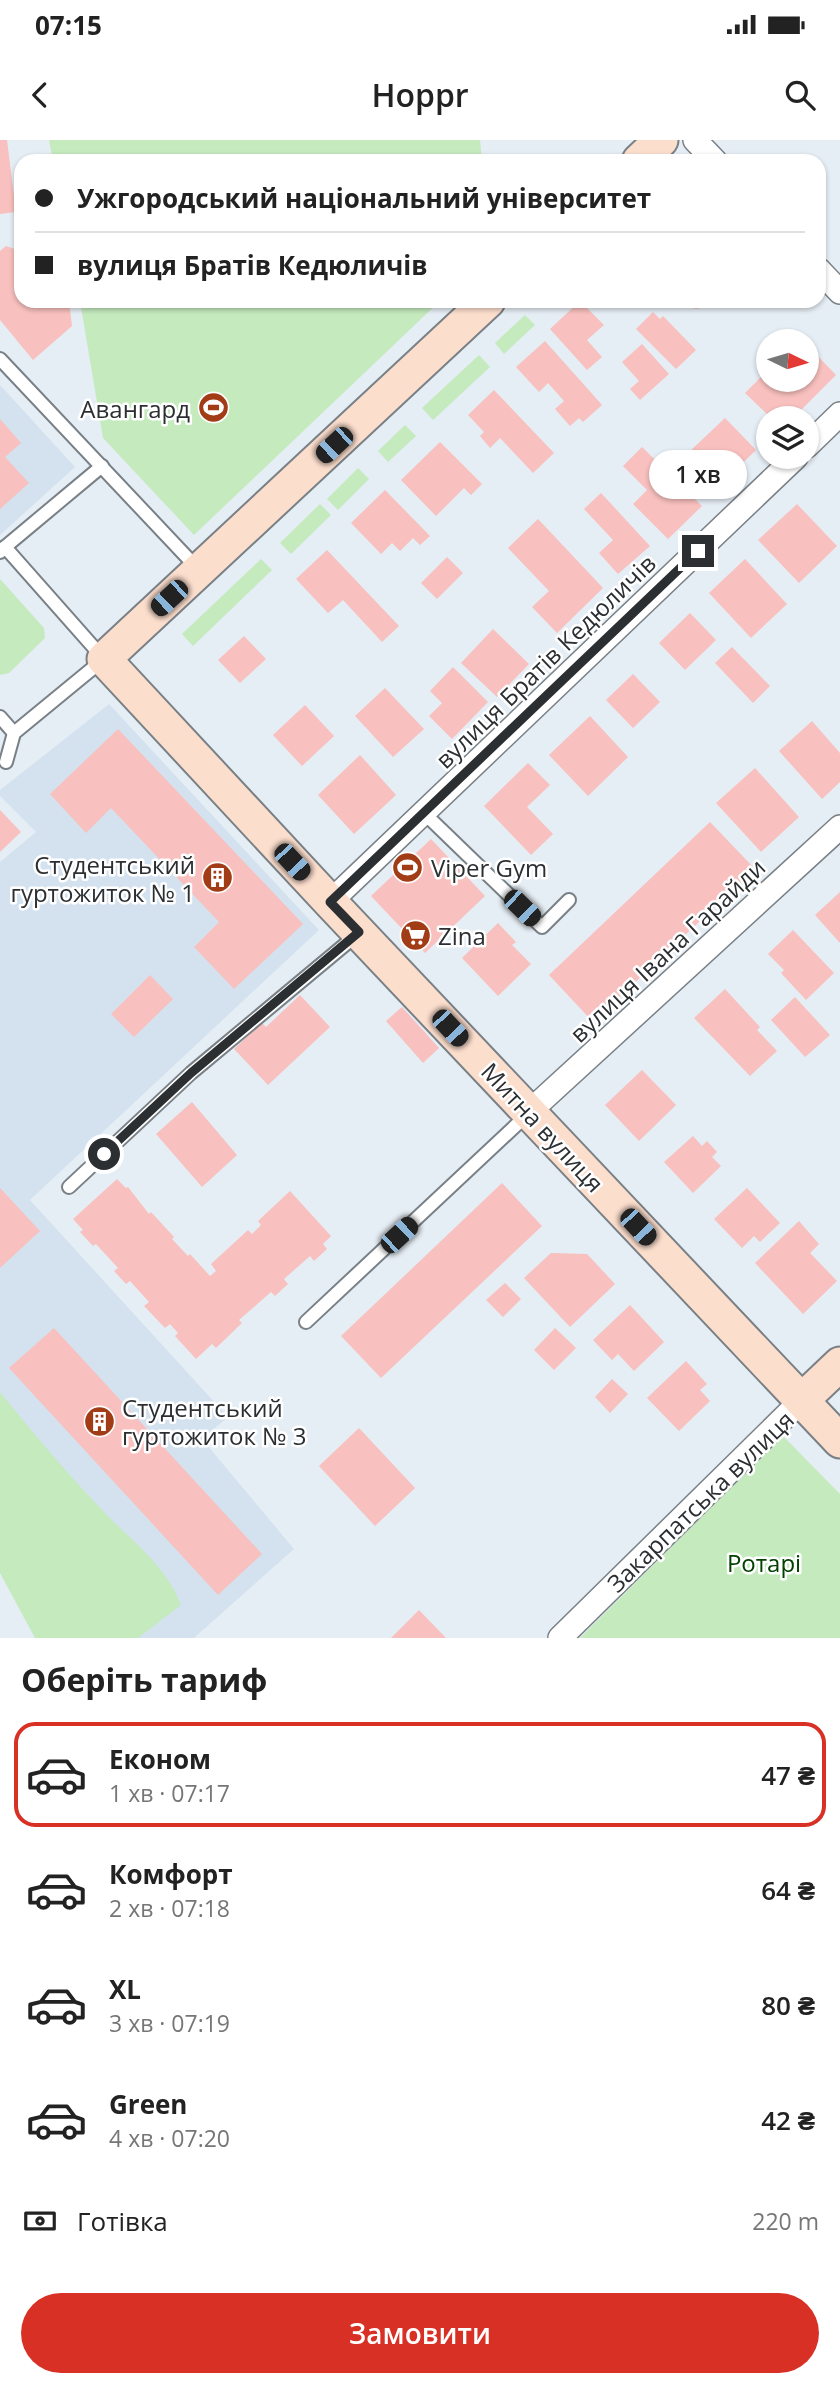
<!DOCTYPE html>
<html lang="uk">
<meta charset="utf-8">
<style>
body{margin:0;font-family:"Open Sans",sans-serif;background:#f2f2f2;color:#222;height:100vh;display:flex;flex-direction:column;font-size:26px;white-space:nowrap}
*{box-sizing:border-box;margin:0}
p{font-size:23px;color:#767676}
.icon{flex:none;width:38px;height:38px;fill:none;stroke:currentColor;stroke-width:2;stroke-linecap:round;stroke-linejoin:round}
.map{position:relative;height:1498px;overflow:hidden}
.sheet{display:flex;flex-direction:column;background:#fff;flex:1}
.sheet>*{flex:none}
.hud{position:absolute;left:14px;top:14px;width:812px;height:154px;border-radius:21px;box-shadow:0 2px 5px #0004;display:grid;align-content:center;height:154px;padding:0 21px;background:#fff}
.needle{width:46px;rotate:95deg}
.controls{position:absolute;left:756px;top:189px;display:grid;gap:14px}
.controls a{display:grid;place-items:center;width:63px;height:63px;border-radius:50%;background:#fff;box-shadow:0 2px 5px #0004;font-size:35px}
.end{position:absolute;width:32px;height:32px;margin:-16px;border:9px solid #2c2f32;background:#fff;box-shadow:0 0 0 4px #fff}
.from{border-radius:50%}
.bubble{position:absolute;height:49px;border-radius:24px;background:#fff;box-shadow:0 2px 5px #0004;font-size:23px;font-weight:600;line-height:49px;text-align:center}
.car{position:absolute;width:21px;height:42px;margin:-21px -10px;border-radius:9px;box-shadow:0 0 5px 2px #0007;background:linear-gradient(#222 24%,#8ab4d8 0 40%,#222 0 76%,#8ab4d8 0 86%,#222 0)}
.hud b{display:flex;align-items:center;gap:24px;height:66px;font-size:26px}
.hud b+b{border-top:2px solid #e0e0e0}
.hud i{width:18px;height:18px;background:#222}
ul{padding:0;list-style:none}
li{display:flex;align-items:center;gap:21px;height:105px;margin:0 14px 10px;padding:0 7px;border:4px solid transparent;border-radius:21px}
li div{flex:1}
li b{display:block;font-size:26px}
li em{font-style:normal;font-weight:600}
li.current{border-color:#d93025}
li>.icon{width:63px;height:63px;stroke-width:1.5}
h2{padding:0 21px;font-size:32px;line-height:84px}
.pay{display:flex;align-items:center;gap:18px;height:77px;padding:0 21px;font-size:26px}
.pay p{margin-inline-start:auto}
.cta{display:flex;gap:14px;margin-top:auto;padding:14px 21px}
.cta a{flex:1;height:80px;border-radius:42px;background:#d93025;color:#fff;font-size:28px;font-weight:600;line-height:80px;text-align:center}
.status{display:flex;justify-content:space-between;align-items:center;height:49px;padding:0 35px;background:#fff;direction:ltr}
.status svg{height:19px;fill:currentColor}
header{display:flex;justify-content:space-between;align-items:center;height:91px;padding:0 21px;background:#fff;font-size:32px;font-weight:600}
.map>svg:first-child{display:block}
.built{fill:#d4e2ef}
.green{fill:#c4eabe}
.building{fill:#f8c0be}
.lines{fill:none;stroke-linecap:round;stroke-linejoin:round}
.lane-casing{stroke:#798086;stroke-width:16}
.street-casing{stroke:#798086;stroke-width:26}
.secondary-casing{stroke:#798086;stroke-width:37}
.lane{stroke:#fff;stroke-width:12}
.street{stroke:#fff;stroke-width:23}
.secondary{stroke:#fcdecd;stroke-width:33}
.route{stroke:#2c2f32;stroke-width:9}
.labels{text-anchor:middle;dominant-baseline:central;stroke-width:5;stroke-linejoin:round;paint-order:stroke}
.poi-label{font-size:24px;fill:#2c2f32;stroke:#fff;text-anchor:start}
.street-label{font-size:24px;fill:#2c2f32;stroke:#fff}
.park-label{font-size:24px;fill:#034100;stroke:#fff}
</style>
<div class="status"><b>07:15</b><svg viewBox="0 0 49 12"><path d="M0 12V9h3v3zM5 12V6h3v6zM10 12V3h3v9zM15 12V0h3v12zM26 1h20v11H26zM47 4h2v5h-2z"/></svg></div>
<header><svg class="icon" aria-label="back" viewBox="0 0 24 24"><path d="M15 5l-7 7 7 7"/></svg>Hoppr<svg class="icon" aria-label="search" viewBox="0 0 24 24"><circle cx="10" cy="10" r="6"/><path d="M15 15l6 6"/></svg></header>
<div class="map">
<svg width="840" height="1498" viewBox="0 0 840 1498">
<rect width="100%" height="100%" fill="#e6eef5"/>
<g class="built">
<path d="M0 245 75 327 0 395Z"/>
<path d="M109 564 319 790 30 1060 228 1277 202 1299 294 1409 194 1498H87L0 1372V722L36 692 0 656V650Z"/>
</g>
<g class="green">
<path d="M49 0H480L482 21H53Z"/>
<path d="M80 161H440L194 395 103 298Z"/>
<path d="M525 175 535 185 504 214 495 203Z"/>
<path d="M479 215 490 227 433 280 422 268Z"/>
<path d="M405 285 416 296 388 322 378 311Z"/>
<path d="M358 328 369 339 338 370 327 359Z"/>
<path d="M320 364 331 375 291 414 280 403Z"/>
<path d="M261 419 272 430 193 506 182 494Z"/>
<path d="M0 439 44 488 45 498 9 533 0 535Z"/>
<path d="M0 1252C34 1294 69 1336 106 1374 133 1402 167 1427 181 1465L138 1498H35L0 1433Z"/>
<path d="M783 1296 840 1354V1498H580Z"/>
</g>
<g class="building">
<path d="M0 0H7L16 72 0 74Z"/>
<path d="M6 106 21 111V161H69L72 186 33 220 0 180V111Z"/>
<path d="M580 161 604 185 587 200 602 217 587 230 550 189Z"/>
<path d="M680 161H713L697 169 683 166Z"/>
<path d="M653 172 660 179 663 176 696 210 676 229 636 189Z"/>
<path d="M545 201 602 265 583 282 579 278 570 286 555 269 564 261 548 243 539 252 516 227Z"/>
<path d="M642 204 669 234 640 260 630 249 639 241 622 222Z"/>
<path d="M807 205 836 235 793 278H771L745 253 768 230V240H807Z"/>
<path d="M494 250 554 313 533 333 500 298 490 308 480 296 484 292 468 275Z"/>
<path d="M725 278 756 310 718 347 687 314Z"/>
<path d="M0 279 21 303 5 317 29 343 0 369Z"/>
<path d="M440 302 482 344 471 355 464 348 436 376 401 340Z"/>
<path d="M642 307 702 366 668 399 633 364 647 350 623 326Z"/>
<path d="M385 350 430 396 420 405 413 398 400 411 392 403 381 414 351 383Z"/>
<path d="M601 353 650 406 618 434 599 413 613 400 584 369Z"/>
<path d="M797 364 837 406 799 443 758 400Z"/>
<path d="M538 379 603 448 557 493 532 467 549 451 508 408Z"/>
<path d="M327 410 399 486 382 502 343 460 328 473 296 439Z"/>
<path d="M447 417 463 433 437 459 421 443Z"/>
<path d="M745 419 787 464 751 498 709 453Z"/>
<path d="M690 473 716 500 685 530 659 503Z"/>
<path d="M493 489 529 524 497 557 461 523Z"/>
<path d="M244 496 266 519 240 543 218 520Z"/>
<path d="M732 507 770 546 753 563 715 523Z"/>
<path d="M453 527 488 562 452 599 429 576 442 563 430 551Z"/>
<path d="M633 534 660 562 633 588 606 560Z"/>
<path d="M385 548 424 589 393 617 355 576Z"/>
<path d="M305 565 334 596 302 626 273 595Z"/>
<path d="M590 576 628 617 588 656 549 615Z"/>
<path d="M812 581 840 613V642L822 659 779 611Z"/>
<path d="M118 589 303 784 234 849 194 807 219 782 111 668 86 693 50 654Z"/>
<path d="M360 615 396 655 354 694 318 655Z"/>
<path d="M528 623 550 645 527 667 553 694 531 715 484 666Z"/>
<path d="M755 628 799 677 761 712 716 663Z"/>
<path d="M0 670 21 692 0 712Z"/>
<path d="M710 682 755 729 593 882 549 835Z"/>
<path d="M431 699 485 756 425 813 371 756Z"/>
<path d="M840 752V803L815 775Z"/>
<path d="M498 783 516 802 512 805 531 824 498 856 462 818Z"/>
<path d="M793 790 834 833 806 860 781 833 784 830 768 814Z"/>
<path d="M150 835 173 859 134 897 111 874Z"/>
<path d="M725 849 760 887 757 890 777 911 750 936 694 878Z"/>
<path d="M300 855 330 887 268 945 234 909 262 883 266 887Z"/>
<path d="M795 857 830 895 805 917 771 880Z"/>
<path d="M402 867 439 908 423 923 386 881Z"/>
<path d="M642 930 676 965 639 1001 605 965Z"/>
<path d="M192 962 237 1015 202 1047 156 994Z"/>
<path d="M693 996 702 1006 707 1001 717 1012 712 1017 721 1026 693 1053 664 1022Z"/>
<path d="M117 1039 126 1048 128 1047 149 1074 151 1072 174 1097 172 1099 188 1116 190 1114 210 1136 216 1131 211 1124 248 1090 252 1094 261 1085 258 1081 290 1051 331 1096 323 1104 327 1109 314 1121 310 1116 284 1139 288 1144 275 1156 271 1152 239 1180 242 1183 216 1208 212 1204 196 1219 175 1196 178 1193 170 1184 165 1188 144 1166 149 1162 130 1141 126 1144 114 1131 118 1128 96 1104 93 1106 80 1092 83 1090 73 1079Z"/>
<path d="M502 1043 542 1086 381 1238 341 1196Z"/>
<path d="M0 1048 40 1091 0 1128Z"/>
<path d="M747 1048 780 1083 760 1102 754 1096 742 1108 714 1079Z"/>
<path d="M799 1081 819 1104 810 1113 837 1141 803 1174 755 1123Z"/>
<path d="M551 1113 587 1114 615 1144 570 1187 524 1138Z"/>
<path d="M505 1143 521 1159 503 1177 486 1160Z"/>
<path d="M630 1165 664 1202 634 1231 618 1214 612 1220 593 1200Z"/>
<path d="M54 1188 262 1414 218 1455 9 1228Z"/>
<path d="M555 1188 576 1208 554 1230 534 1210Z"/>
<path d="M686 1221 707 1244 700 1250 710 1261 679 1291 647 1258Z"/>
<path d="M612 1239 628 1254 610 1273 595 1257Z"/>
<path d="M359 1288 415 1348 375 1386 319 1326Z"/>
<path d="M419 1470 446 1498H391Z"/>
</g>
<g class="lines">
<defs>
<g id="lane">
<path d="M0 219 199 430"/>
<path d="M5 407 102 326"/>
<path d="M0 412 5 407 104 519 14 593 6 622"/>
<path d="M0 577 14 593"/>
<path d="M424 673 542 787 569 760"/>
<path d="M69 1047 191 933 359 793"/>
<path d="M306 1182 528 974"/>
</g>
<g id="street">
<path d="M695 0 715 21"/>
<path d="M819 130 840 152"/>
<path d="M807 306 840 274"/>
<path d="M330 762 796 317"/>
<path d="M529 972 840 687"/>
<path d="M560 1498 802 1260"/>
</g>
<g id="secondary">
<path d="M639 21 661 0"/>
<path d="M488 161 104 519 330 762 840 1301"/>
<path d="M802 1260 840 1224"/>
</g>
</defs>
<use href="#lane" class="lane-casing"/>
<use href="#street" class="street-casing"/>
<use href="#secondary" class="secondary-casing"/>
<use href="#lane" class="lane"/>
<use href="#street" class="street"/>
<use href="#secondary" class="secondary"/>
</g>
<g class="lines">
<path class="route" d="M104 1014 191 933 359 792 330 762 698 411"/>
</g>
<defs>
<symbol id="stadium-disc" viewBox="-11 -11 22 22"><circle r="9.5" fill="#a23c16" stroke="#fff"/><path d="M0-5a6.5 5 0 1 0 0 10a6.5 5 0 1 0 0-10ZM-3.5-1.8h7v3.6h-7Z" fill="#fff"/></symbol>
<symbol id="building-disc" viewBox="-11 -11 22 22"><circle r="9.5" fill="#a23c16" stroke="#fff"/><path d="M-4-6H4V6H1V3H-1V6H-4ZM-2.5-4.3h1.7v1.8h-1.7ZM.8-4.3h1.7v1.8H.8ZM-2.5-1h1.7V.8h-1.7ZM.8-1h1.7V.8H.8Z" fill="#fff"/></symbol>
<symbol id="supermarket-disc" viewBox="-11 -11 22 22"><circle r="9.5" fill="#a23c16" stroke="#fff"/><path d="M-6-5.5h2.5l.6 2H6L4.5 2H-2.5L-4.4-4H-6ZM-1.5 3.2a1.3 1.3 0 1 0 .1 0ZM3 3.2a1.3 1.3 0 1 0 .1 0Z" fill="#fff"/></symbol>
</defs>
<g fill-rule="evenodd">
<use href="#stadium-disc" x="196" y="250" width="35" height="35"/>
<use href="#stadium-disc" x="390" y="710" width="35" height="35"/>
<use href="#building-disc" x="200" y="720" width="35" height="35"/>
<use href="#supermarket-disc" x="398" y="778" width="35" height="35"/>
<use href="#building-disc" x="82" y="1264" width="35" height="35"/>
</g>
<g class="labels">
<g class="poi-label">
<text x="190" y="268" text-anchor="end">Авангард</text>
<text x="195" y="724" text-anchor="end">Студентський<tspan x="195" dy="28">гуртожиток № 1</tspan></text>
<text x="431" y="727">Viper Gym</text>
<text x="438" y="795">Zina</text>
<text x="122" y="1267">Студентський<tspan x="122" dy="28">гуртожиток № 3</tspan></text>
</g>
<g class="street-label">
<text transform="translate(545 521) rotate(-44)">вулиця Братів Кедюличів</text>
<text transform="translate(667 810) rotate(-43)">вулиця Івана Гарайди</text>
<text transform="translate(543 987) rotate(47)">Митна вулиця</text>
<text transform="translate(700 1361) rotate(-44)">Закарпатська вулиця</text>
</g>
<g class="park-label">
<text x="764" y="1422">Ротарі</text>
</g>
</g>
</svg>
<div class="controls">
<a><svg class="needle" viewBox="-14 -14 28 28"><path d="M0-13l5 13h-10z" fill="#e53935"/><path d="M0 13l5-13h-10z" fill="#767676"/></svg></a>
<a><svg class="icon" aria-label="layers" viewBox="0 0 24 24"><path d="M12 4l9 5-9 5-9-5zM3 14l9 5 9-5"/></svg></a>
</div>
<i class="end from" style="left:104px;top:1014px"></i>
<i class="end" style="left:698px;top:411px"></i>
<div class="bubble" style="left:649px;top:310px;width:98px">1 хв</div>
<i class="car" style="left:334px;top:305px;rotate:227deg"></i>
<i class="car" style="left:169px;top:458px;rotate:227deg"></i>
<i class="car" style="left:292px;top:722px;rotate:137deg"></i>
<i class="car" style="left:522px;top:768px;rotate:134deg"></i>
<i class="car" style="left:450px;top:888px;rotate:137deg"></i>
<i class="car" style="left:638px;top:1087px;rotate:137deg"></i>
<i class="car" style="left:399px;top:1095px;rotate:47deg"></i>
<div class="hud">
<b><i class="from"></i>Ужгородський національний університет</b>
<b><i></i>вулиця Братів Кедюличів</b>
</div>
</div>
<section class="sheet">
<h2>Оберіть тариф</h2>
<ul>
<li class="current"><svg class="icon" aria-label="car" viewBox="0 0 24 24"><path d="M5 17H2v-5l4-1 3-4h7l3 4 3 1v5h-3M9 17h6M6 11h13"/><circle cx="7" cy="17" r="2"/><circle cx="17" cy="17" r="2"/></svg><div><b>Економ</b><p>1 хв · 07:17</p></div><em>47 ₴</em></li>
<li><svg class="icon" aria-label="car" viewBox="0 0 24 24"><path d="M5 17H2v-5l4-1 3-4h7l3 4 3 1v5h-3M9 17h6M6 11h13"/><circle cx="7" cy="17" r="2"/><circle cx="17" cy="17" r="2"/></svg><div><b>Комфорт</b><p>2 хв · 07:18</p></div><em>64 ₴</em></li>
<li><svg class="icon" aria-label="car" viewBox="0 0 24 24"><path d="M5 17H2v-5l4-1 3-4h7l3 4 3 1v5h-3M9 17h6M6 11h13"/><circle cx="7" cy="17" r="2"/><circle cx="17" cy="17" r="2"/></svg><div><b>XL</b><p>3 хв · 07:19</p></div><em>80 ₴</em></li>
<li><svg class="icon" aria-label="car" viewBox="0 0 24 24"><path d="M5 17H2v-5l4-1 3-4h7l3 4 3 1v5h-3M9 17h6M6 11h13"/><circle cx="7" cy="17" r="2"/><circle cx="17" cy="17" r="2"/></svg><div><b>Green</b><p>4 хв · 07:20</p></div><em>42 ₴</em></li>
</ul>
<div class="pay"><svg class="icon" aria-label="cash" viewBox="0 0 24 24"><path d="M3 7h18v10H3z"/><circle cx="12" cy="12" r="2"/></svg>Готівка<p>220 m</p></div>
<div class="cta"><a>Замовити</a></div>
</section>
